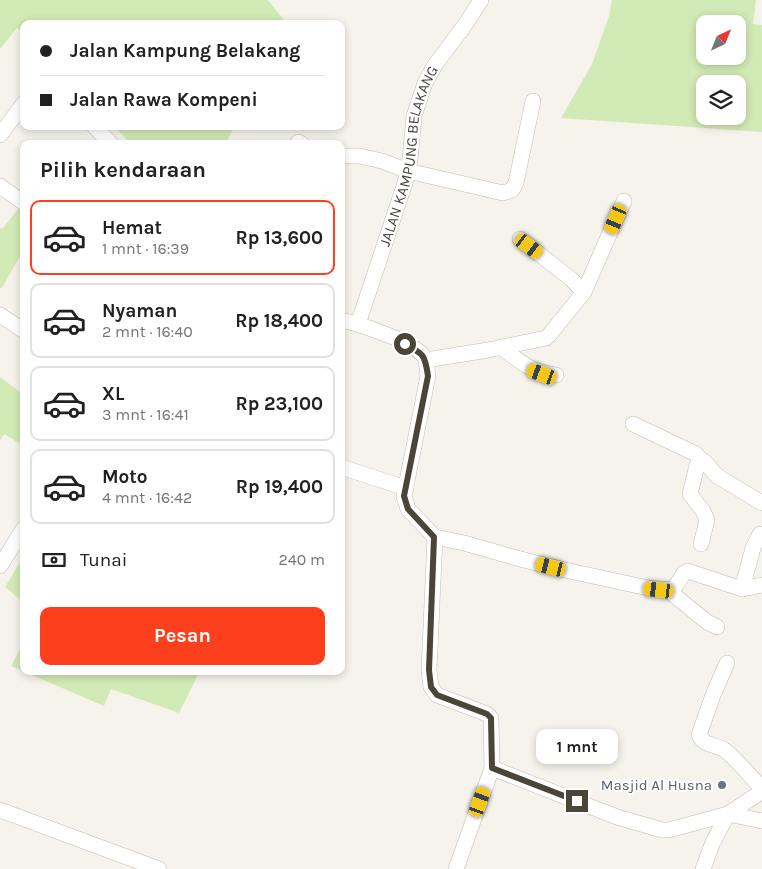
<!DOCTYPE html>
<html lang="id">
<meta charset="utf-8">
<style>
body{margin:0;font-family:Karla,sans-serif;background:#f6f6f6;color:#202124;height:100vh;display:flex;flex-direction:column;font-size:19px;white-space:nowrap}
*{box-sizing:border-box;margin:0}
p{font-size:16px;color:#757577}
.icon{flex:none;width:28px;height:28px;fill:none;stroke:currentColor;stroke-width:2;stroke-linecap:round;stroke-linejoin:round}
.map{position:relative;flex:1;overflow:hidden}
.details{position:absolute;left:20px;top:140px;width:325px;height:535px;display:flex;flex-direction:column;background:#fff;border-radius:10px;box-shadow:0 2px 8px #0003}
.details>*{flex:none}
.hud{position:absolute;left:20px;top:20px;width:325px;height:110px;border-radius:10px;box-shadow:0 2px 8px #0003;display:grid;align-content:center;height:110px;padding:0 20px;background:#fff}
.needle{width:32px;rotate:43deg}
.controls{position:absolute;left:696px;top:15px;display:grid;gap:10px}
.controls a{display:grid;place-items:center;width:50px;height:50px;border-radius:10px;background:#fff;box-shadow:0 2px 8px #0003;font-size:25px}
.end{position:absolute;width:22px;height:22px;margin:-11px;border:6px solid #4b4439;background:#fff;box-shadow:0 0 0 2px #fff}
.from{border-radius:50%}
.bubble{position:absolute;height:35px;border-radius:10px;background:#fff;box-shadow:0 2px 8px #0003;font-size:16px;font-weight:700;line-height:35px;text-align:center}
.car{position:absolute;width:15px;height:30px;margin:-15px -8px;border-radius:6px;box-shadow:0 0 4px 1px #0007;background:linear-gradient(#f5c518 24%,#345 0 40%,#f5c518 0 76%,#345 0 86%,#f5c518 0)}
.hud b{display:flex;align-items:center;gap:18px;height:48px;font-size:19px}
.hud b+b{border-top:1px solid #e0e0e0}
.hud i{width:12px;height:12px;background:#202124}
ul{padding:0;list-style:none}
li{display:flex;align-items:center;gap:15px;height:75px;margin:0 10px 8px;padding:0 10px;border:2px solid #e0e0e0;border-radius:10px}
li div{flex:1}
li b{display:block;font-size:19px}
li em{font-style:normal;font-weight:700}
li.current{border-color:#fc3f1d}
li>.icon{width:45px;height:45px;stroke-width:1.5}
h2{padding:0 20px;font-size:22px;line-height:60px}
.pay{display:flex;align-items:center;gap:12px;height:55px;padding:0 20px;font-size:19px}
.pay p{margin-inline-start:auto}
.action{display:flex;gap:10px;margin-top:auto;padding:10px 20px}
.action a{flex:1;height:58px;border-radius:10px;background:#fc3f1d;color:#fff;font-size:20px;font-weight:700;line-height:58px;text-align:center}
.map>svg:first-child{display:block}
.green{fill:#d2eab5;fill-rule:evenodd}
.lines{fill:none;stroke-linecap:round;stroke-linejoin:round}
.minor-casing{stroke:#c2bbae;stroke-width:16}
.minor{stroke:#fff;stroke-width:15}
.route{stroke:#4b4439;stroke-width:6}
.worship-dot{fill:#6b7280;stroke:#fff;stroke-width:2}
.labels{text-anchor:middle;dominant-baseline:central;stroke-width:4;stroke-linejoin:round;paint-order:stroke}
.street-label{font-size:15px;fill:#4b4439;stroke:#fff}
.worship-label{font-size:15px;fill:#5b616d;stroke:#fff;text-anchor:end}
</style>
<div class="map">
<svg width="762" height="869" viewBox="0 0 762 869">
<rect width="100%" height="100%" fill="#f6f3ec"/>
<g class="green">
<path d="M0 0H268L287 24H24V34L17 28 0 49Z"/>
<path d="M612 0H756L753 24 762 25V132L561 118 592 64 609 16ZM705 24H738V56H705ZM705 84H738V116H705Z"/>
<path d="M114 126H235L225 144H131Z"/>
<path d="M24 202V249L3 286 0 289V228L2 229Z"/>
<path d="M0 377 24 395V446L4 434 0 440Z"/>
<path d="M22 559H24V603L5 587Z"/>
<path d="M24 642V671H200L179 713 111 689 104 706 11 666Z"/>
</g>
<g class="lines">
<defs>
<g id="minor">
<path d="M94 126 111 144"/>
<path d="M0 135 24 103"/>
<path d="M298 142 302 144"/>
<path d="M341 156H359L382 161 408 171 503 193 512 190 516 183 533 101"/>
<path d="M0 186 24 203"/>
<path d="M520 239 571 279 584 292"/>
<path d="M0 315 24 331"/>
<path d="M341 320C359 324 420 343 426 360 427 365 427 371 428 376L404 496 408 509 435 537 429 670 431 687 437 695 487 714 491 718 492 768"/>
<path id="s1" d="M358 324 405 183 410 160 414 116 425 83 435 65 465 25 481 0"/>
<path d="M501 347C520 362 531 372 556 375"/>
<path d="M426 360 488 350 546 338 550 334 584 292 624 201"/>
<path d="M633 424 696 454 702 461"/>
<path d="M341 467 406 488"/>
<path d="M435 537 464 543 524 560 565 570 648 588 673 590 684 573 688 571 742 589 762 585"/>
<path d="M701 544 707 520 703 511 690 494 697 465 699 462H705L717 476 762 503"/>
<path d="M0 566 24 528"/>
<path d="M742 589 753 548 760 534"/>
<path d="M669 591 707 622 717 627"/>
<path d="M0 810 159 869"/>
<path d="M456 869 492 768 617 817 662 830H669L728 814 762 821"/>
<path d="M703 869 713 842 728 814 758 794 761 790 758 784C749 775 732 754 723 749 714 744 704 746 699 735L713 695 727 663"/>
</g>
</defs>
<use href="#minor" class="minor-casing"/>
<use href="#minor" class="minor"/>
</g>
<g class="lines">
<path class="route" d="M405 344C424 354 425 355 428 376L404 496 408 509 434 537 429 670 431 687 437 695 487 714 491 718 492 768 577 801"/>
</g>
<circle class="worship-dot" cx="722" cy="785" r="5"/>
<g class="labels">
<g class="street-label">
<text stroke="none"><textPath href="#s1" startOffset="176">JALAN KAMPUNG BELAKANG</textPath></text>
</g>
<g class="worship-label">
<text x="712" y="785">Masjid Al Husna</text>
</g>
</g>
</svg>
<div class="controls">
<a><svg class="needle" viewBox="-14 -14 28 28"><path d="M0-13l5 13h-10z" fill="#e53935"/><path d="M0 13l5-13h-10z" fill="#757577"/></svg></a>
<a><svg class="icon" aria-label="layers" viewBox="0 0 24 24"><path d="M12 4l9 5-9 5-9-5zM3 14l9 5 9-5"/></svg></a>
</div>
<i class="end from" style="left:405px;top:344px"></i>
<i class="end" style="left:577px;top:801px"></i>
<div class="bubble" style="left:536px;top:729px;width:82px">1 mnt</div>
<i class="car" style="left:616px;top:219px;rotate:203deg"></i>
<i class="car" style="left:529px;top:246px;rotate:127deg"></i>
<i class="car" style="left:542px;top:374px;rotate:290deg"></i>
<i class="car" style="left:551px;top:567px;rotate:284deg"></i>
<i class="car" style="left:659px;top:590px;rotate:277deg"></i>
<i class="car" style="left:480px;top:802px;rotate:20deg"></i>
<div class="hud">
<b><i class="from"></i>Jalan Kampung Belakang</b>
<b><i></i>Jalan Rawa Kompeni</b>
</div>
<section class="details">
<h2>Pilih kendaraan</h2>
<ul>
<li class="current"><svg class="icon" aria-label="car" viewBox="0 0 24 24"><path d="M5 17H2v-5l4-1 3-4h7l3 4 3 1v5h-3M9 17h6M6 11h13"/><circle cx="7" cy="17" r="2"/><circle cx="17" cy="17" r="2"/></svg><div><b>Hemat</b><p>1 mnt · 16:39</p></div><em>Rp 13,600</em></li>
<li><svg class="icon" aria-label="car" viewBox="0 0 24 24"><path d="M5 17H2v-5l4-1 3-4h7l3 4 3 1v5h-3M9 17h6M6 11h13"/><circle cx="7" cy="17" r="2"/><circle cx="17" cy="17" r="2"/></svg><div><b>Nyaman</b><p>2 mnt · 16:40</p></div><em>Rp 18,400</em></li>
<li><svg class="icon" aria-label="car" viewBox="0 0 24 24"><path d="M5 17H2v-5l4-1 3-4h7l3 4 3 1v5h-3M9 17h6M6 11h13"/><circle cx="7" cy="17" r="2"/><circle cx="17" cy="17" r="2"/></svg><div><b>XL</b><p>3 mnt · 16:41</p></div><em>Rp 23,100</em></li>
<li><svg class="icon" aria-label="car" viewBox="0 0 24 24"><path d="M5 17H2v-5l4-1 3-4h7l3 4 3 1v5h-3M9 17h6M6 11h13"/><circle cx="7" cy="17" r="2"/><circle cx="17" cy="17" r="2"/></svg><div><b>Moto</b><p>4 mnt · 16:42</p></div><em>Rp 19,400</em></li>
</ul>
<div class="pay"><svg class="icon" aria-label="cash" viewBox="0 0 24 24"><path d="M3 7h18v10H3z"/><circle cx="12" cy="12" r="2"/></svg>Tunai<p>240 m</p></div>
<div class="action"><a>Pesan</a></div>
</section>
</div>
